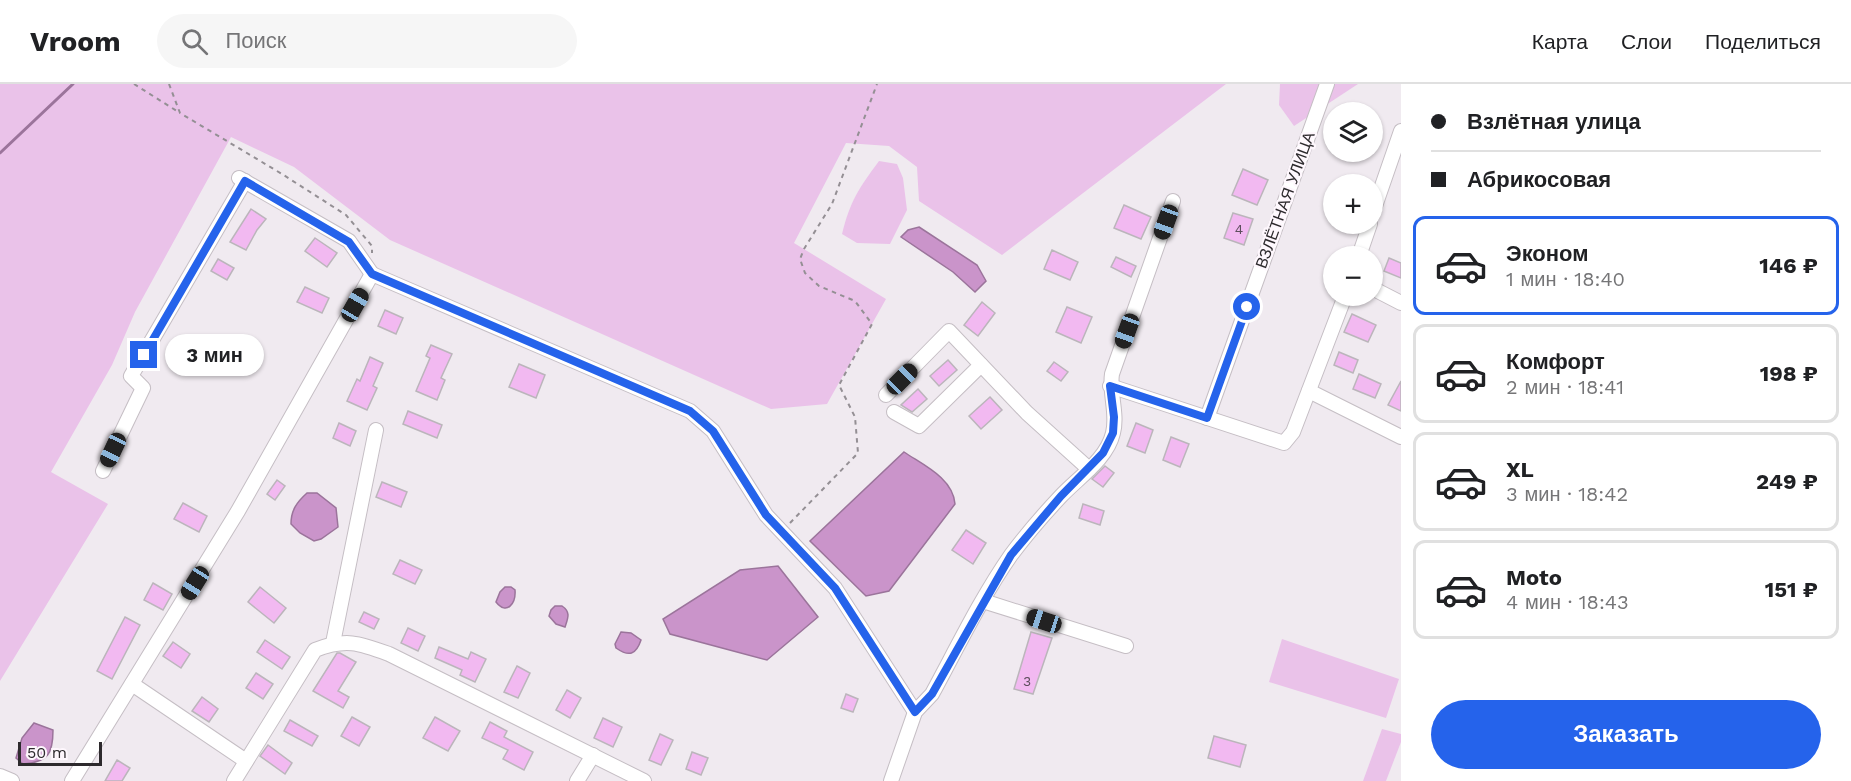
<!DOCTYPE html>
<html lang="ru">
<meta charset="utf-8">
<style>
body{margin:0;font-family:"Work Sans",sans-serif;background:#f6f6f6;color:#202124;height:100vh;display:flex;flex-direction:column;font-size:22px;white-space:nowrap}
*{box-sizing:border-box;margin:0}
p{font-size:20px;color:#757577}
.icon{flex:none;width:33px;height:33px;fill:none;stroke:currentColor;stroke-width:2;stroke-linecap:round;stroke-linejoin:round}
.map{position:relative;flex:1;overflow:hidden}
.panel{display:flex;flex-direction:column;background:#fff;width:450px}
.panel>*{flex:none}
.guide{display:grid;align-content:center;height:132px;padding:0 30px;background:#fff}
.fabs{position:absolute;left:1323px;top:18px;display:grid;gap:12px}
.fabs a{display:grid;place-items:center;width:60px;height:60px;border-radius:50%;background:#fff;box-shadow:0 2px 4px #0004;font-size:30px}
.scale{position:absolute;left:18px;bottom:15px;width:84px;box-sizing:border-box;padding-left:6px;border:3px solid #2d2a2d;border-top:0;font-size:16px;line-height:21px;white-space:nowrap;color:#2d2a2d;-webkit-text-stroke:4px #fef7fd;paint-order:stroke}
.end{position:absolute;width:27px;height:27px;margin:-14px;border:8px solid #2563eb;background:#fff;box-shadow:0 0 0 3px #fff}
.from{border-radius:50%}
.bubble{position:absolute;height:42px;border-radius:21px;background:#fff;box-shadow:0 2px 4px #0004;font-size:20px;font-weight:700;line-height:42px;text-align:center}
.car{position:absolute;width:18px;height:36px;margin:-18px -9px;border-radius:8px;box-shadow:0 0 4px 2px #0007;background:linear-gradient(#222 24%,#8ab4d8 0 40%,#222 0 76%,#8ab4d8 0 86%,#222 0)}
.guide b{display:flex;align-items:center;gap:21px;height:57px;font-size:22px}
.guide b+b{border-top:2px solid #e0e0e0}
.guide i{width:15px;height:15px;background:#202124}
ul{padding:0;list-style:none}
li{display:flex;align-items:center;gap:18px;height:99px;margin:0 12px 9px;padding:0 18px;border:3px solid #e0e0e0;border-radius:12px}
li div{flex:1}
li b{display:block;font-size:22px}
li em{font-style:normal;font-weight:700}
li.selected{border-color:#2563eb}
li>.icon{width:54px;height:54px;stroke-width:1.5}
.cta{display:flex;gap:12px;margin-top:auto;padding:12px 30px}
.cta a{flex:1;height:69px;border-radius:36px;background:#2563eb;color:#fff;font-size:24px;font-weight:700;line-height:69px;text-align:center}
header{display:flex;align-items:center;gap:36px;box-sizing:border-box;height:84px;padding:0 30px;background:#fff;border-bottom:2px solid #e0e0e0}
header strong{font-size:28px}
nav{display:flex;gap:33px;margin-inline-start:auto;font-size:21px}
.search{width:420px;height:54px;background:#f6f6f6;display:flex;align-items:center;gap:15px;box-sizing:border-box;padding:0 21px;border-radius:33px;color:#757577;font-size:22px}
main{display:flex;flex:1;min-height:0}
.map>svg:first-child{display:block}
.green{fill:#eac2e9}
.water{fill:#ca94ca;stroke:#9b749b;stroke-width:1.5}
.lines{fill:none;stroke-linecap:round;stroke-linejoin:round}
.stream{stroke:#9b749b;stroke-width:3}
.building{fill:#f2b9f1;stroke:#bbb5bb;stroke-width:1.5}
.minor-casing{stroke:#c5bec4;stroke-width:16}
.path{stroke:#948f94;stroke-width:2;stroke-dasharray:4.5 4.5;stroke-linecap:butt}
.minor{stroke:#fff;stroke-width:14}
.route{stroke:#2563eb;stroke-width:8}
.labels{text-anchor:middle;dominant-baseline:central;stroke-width:4.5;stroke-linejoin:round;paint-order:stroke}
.number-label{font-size:14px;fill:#5e4e5e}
.street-label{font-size:16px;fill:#2d2a2d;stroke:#fef7fd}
</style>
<header>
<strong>Vroom</strong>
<div class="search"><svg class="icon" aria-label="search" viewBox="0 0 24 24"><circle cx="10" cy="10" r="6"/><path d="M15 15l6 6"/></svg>Поиск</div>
<nav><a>Карта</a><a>Слои</a><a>Поделиться</a></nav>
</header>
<main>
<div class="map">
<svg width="1401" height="697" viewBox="0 0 1401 697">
<rect width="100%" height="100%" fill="#f0eaf0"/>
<g class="green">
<path d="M0 0H1226L1002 171 919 117 917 83 889 62 846 59 794 159 886 215 827 320 771 325 390 156 294 83 231 53 135 228 112 281 51 388 108 420 0 597Z"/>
<path d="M1280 0H1358L1294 42 1279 21Z"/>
<path d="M879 77 897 80 903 94 907 126 890 160 857 159 842 150C850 117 859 104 879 77Z"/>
<path d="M1282 555 1399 595 1386 634 1269 598Z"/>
<path d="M1382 645 1401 650V658L1386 697H1363Z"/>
</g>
<g class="water">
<path d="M919 143 977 181 986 197 975 208 953 188 901 153 908 146Z"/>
<path d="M904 368C923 381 953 394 955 420L889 507 866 512 810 457Z"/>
<path d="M307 409H317L336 424 338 443 321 455 314 457 300 449 291 440C291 426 297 418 307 409Z"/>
<path d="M778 482 818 533 767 576 670 550 663 535 740 486Z"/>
<path d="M505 503H511L515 506C516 519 507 532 496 518L500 508Z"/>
<path d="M555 522H562C571 528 568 534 565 543L556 540 549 532 551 526Z"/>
<path d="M621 548 631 549 641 556C636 571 629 573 616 564L615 560Z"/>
<path d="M34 639 53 646C53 670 48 678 23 680L16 674 22 654Z"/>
</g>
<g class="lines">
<path class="stream" d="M0 69 73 0"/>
</g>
<g class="building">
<path d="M1243 85 1268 96 1257 121 1232 111Z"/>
<path d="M1124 121 1151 133 1141 155 1114 144Z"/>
<path d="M251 125 266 135 257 146 246 166 230 158Z"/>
<path d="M1233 129 1253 135 1244 161 1224 154Z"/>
<path d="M315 154 337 169 327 183 305 167Z"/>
<path d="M1052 166 1078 178 1070 196 1044 185Z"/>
<path d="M1116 173 1136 182 1131 193 1111 183Z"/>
<path d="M1389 174 1401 179V194L1384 187Z"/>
<path d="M218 175 234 184 227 196 211 187Z"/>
<path d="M305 203 329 214 322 229 297 218Z"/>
<path d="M982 218 995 229 978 252 964 241Z"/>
<path d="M1067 223 1092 233 1081 259 1056 248Z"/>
<path d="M385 226 403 234 396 250 378 242Z"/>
<path d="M1352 230 1376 241 1368 258 1344 248Z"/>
<path d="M194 259 210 268 203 280 187 271Z"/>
<path d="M431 261 452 270 441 294 445 296 437 316 416 307 430 274 426 272Z"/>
<path d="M239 262 258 271 254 281 234 273Z"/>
<path d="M1339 268 1358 276 1353 289 1334 281Z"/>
<path d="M370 273 383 279 373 302 377 304 367 326 347 317 357 295 360 297Z"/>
<path d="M948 276 957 286 939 302 930 292Z"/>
<path d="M1054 278 1068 288 1061 297 1047 287Z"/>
<path d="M519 280 545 291 536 314 509 303Z"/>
<path d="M1359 290 1381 300 1375 314 1353 305Z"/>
<path d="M1401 297V327L1388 321Z"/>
<path d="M918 305 927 315 912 328 901 321Z"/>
<path d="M990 313 1002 326 981 345 969 332Z"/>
<path d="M408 327 442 341 437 354 403 340Z"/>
<path d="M339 339 356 347 350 362 333 354Z"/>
<path d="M1136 339 1153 346 1145 369 1127 362Z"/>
<path d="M1171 353 1189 360 1180 383 1163 376Z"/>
<path d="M1105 382 1114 389 1103 403 1092 395Z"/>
<path d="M277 396 285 402 275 416 267 410Z"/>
<path d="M382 398 407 408 401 423 376 413Z"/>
<path d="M183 419 207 432 199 448 174 435Z"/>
<path d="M1083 420 1104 427 1100 441 1079 434Z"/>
<path d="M966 446 986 459 973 480 952 466Z"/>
<path d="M400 476 422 486 415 500 393 490Z"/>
<path d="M153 499 172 510 163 526 144 516Z"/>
<path d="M260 503 286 524 274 539 248 518Z"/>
<path d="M364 528 379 535 374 545 359 538Z"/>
<path d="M125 533 140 541 112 595 97 587Z"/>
<path d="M408 544 425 552 418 567 401 559Z"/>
<path d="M1031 548 1052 554 1033 610 1014 605Z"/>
<path d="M265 556 290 573 282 585 257 568Z"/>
<path d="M173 558 190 570 181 584 163 572Z"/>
<path d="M439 563 468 575 471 568 486 575 475 598 460 591 462 586 435 574Z"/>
<path d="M337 569H340L356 578 338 607 349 613 343 624 313 607Z"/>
<path d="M517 582 530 589 518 614 504 608Z"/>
<path d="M256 589 273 600 263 615 246 604Z"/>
<path d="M567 606 581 614 570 634 556 626Z"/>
<path d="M846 610 858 615 853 628 841 624Z"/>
<path d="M202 613 218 625 209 638 192 627Z"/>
<path d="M352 633 370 643 359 662 341 652Z"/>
<path d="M435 633 460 647 448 667 423 654Z"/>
<path d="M603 634 622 643 613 663 594 654Z"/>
<path d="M290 636 318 652 312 662 284 647Z"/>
<path d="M490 638 507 647 504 653 533 668 524 686 503 675 508 666 482 654Z"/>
<path d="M660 650 673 656 661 681 649 676Z"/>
<path d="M1214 652 1246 661 1240 683 1208 674Z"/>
<path d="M268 661 292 679 285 690 260 672Z"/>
<path d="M692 668 708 674 701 691 686 685Z"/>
<path d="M117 676 130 684 122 697H105Z"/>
</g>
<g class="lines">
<defs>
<g id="minor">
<path d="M239 94 349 157 372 190"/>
<path d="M1372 131 1401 47"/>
<path d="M1359 172 1370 140"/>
<path d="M1372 204 1401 219"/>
<path d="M1110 302 1284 359 1293 348 1345 212"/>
<path d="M1309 307 1401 353"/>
<path d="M886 311 949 247 1027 329 1089 385"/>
<path d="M894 328 919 342 981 281"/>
<path d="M1207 334 1327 0"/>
<path d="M103 387 143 304 131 292 245 97"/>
<path d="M983 517 1126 562"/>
<path d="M333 559 376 346"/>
<path d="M132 600 246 677"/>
<path d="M0 692 12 697"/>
<path d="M72 697 238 427 372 190 690 327 713 347 766 431 835 504 915 628"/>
<path d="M234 697 315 566C346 554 359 559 389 570L644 697"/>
<path d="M577 697 593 671"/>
<path d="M891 697 915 628 932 610C957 564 981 514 1011 471 1026 451 1044 430 1061 412 1079 393 1107 375 1113 349 1118 330 1109 309 1112 290L1173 117"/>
</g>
</defs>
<use href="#minor" class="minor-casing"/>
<g class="path">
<path d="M134 0 180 29"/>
<path d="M169 0 180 29 282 90 346 131 372 162V169"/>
<path d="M790 439 858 369 855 333 839 301 872 240 855 217 819 202 805 189 800 175 804 165 832 120 877 0"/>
</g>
<use href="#minor" class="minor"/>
</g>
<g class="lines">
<path class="route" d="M144 271 245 97 349 158 372 190 690 327 713 347 766 431 835 504 915 628 932 610 1011 471 1061 412 1103 369 1113 349 1114 333 1110 302 1207 334 1247 223"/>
</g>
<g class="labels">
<g class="number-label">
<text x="1239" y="145">4</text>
<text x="1027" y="597">3</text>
</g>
<g class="street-label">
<text transform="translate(1285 116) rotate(-70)">ВЗЛЁТНАЯ УЛИЦА</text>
</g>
</g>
</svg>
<div class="fabs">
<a><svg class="icon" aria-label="layers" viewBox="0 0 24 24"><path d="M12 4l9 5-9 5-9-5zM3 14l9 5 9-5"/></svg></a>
<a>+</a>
<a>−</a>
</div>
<div class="scale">50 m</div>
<i class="end from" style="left:1247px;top:223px"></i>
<i class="end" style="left:144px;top:271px"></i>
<div class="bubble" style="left:165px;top:250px;width:99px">3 мин</div>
<i class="car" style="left:1166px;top:138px;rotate:200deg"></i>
<i class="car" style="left:355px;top:221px;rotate:30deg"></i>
<i class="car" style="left:1127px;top:247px;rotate:200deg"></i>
<i class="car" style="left:902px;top:295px;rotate:45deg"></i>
<i class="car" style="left:113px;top:366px;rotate:205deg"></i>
<i class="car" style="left:195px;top:499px;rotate:212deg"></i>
<i class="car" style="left:1044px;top:537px;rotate:288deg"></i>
</div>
<section class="panel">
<div class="guide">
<b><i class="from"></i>Взлётная улица</b>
<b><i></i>Абрикосовая</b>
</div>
<ul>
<li class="selected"><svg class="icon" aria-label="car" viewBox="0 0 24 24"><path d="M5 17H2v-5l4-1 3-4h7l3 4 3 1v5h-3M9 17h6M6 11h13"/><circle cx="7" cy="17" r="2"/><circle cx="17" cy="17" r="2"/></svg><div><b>Эконом</b><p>1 мин · 18:40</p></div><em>146 ₽</em></li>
<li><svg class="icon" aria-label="car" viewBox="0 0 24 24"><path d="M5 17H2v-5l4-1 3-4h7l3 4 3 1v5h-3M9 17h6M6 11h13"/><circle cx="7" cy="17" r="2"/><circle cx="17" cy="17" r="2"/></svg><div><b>Комфорт</b><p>2 мин · 18:41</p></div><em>198 ₽</em></li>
<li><svg class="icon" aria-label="car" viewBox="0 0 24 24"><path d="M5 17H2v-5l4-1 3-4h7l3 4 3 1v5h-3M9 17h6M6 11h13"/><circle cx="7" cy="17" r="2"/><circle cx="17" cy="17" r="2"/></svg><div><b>XL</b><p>3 мин · 18:42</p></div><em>249 ₽</em></li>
<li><svg class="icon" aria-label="car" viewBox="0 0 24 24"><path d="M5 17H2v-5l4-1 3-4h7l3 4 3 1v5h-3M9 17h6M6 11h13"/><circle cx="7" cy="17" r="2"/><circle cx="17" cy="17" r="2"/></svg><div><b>Moto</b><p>4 мин · 18:43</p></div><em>151 ₽</em></li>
</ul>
<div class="cta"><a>Заказать</a></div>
</section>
</main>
